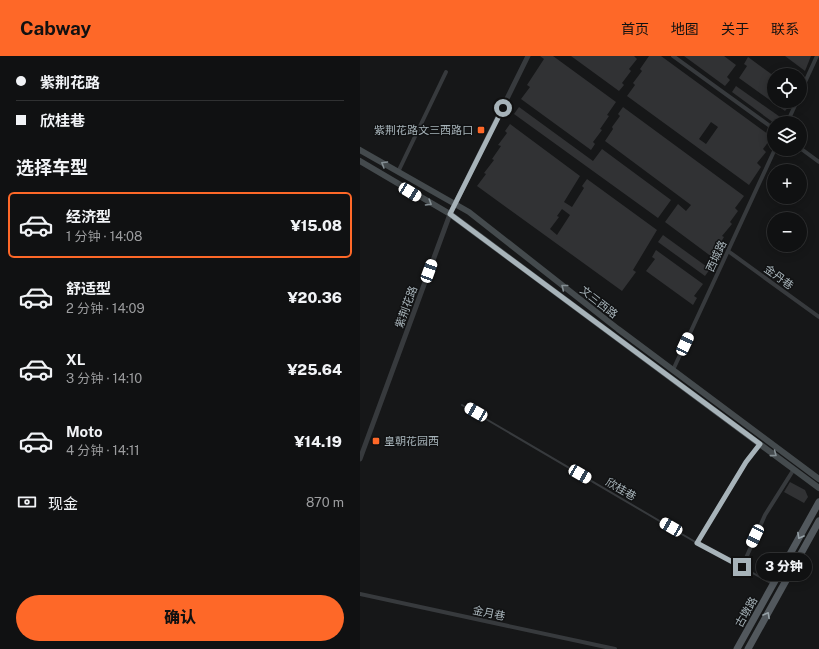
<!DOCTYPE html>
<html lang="zh">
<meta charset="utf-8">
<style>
body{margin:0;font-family:"Public Sans","Noto Sans SC",sans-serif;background:#191a1b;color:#f1f3f6;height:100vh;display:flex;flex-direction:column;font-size:15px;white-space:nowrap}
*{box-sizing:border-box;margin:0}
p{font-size:13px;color:#9c9d9f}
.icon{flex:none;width:22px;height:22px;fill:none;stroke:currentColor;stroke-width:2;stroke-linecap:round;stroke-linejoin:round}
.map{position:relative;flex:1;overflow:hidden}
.drawer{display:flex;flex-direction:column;background:#101112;width:360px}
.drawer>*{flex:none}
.guide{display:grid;align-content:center;height:88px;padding:0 16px;background:#101112}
.controls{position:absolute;left:407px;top:12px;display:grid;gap:8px}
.controls a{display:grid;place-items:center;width:40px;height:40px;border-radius:50%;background:#101112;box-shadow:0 2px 10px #0003,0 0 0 1px #303132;font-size:20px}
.end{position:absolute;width:18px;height:18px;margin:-9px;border:5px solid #a7b3b9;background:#111;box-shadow:0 0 0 2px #111}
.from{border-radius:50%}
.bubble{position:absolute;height:28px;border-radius:14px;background:#101112;box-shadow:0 2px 10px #0003,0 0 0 1px #303132;font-size:13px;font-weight:800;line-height:28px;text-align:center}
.car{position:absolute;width:12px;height:24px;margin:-12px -6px;border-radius:5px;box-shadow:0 0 3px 1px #0007;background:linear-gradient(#fff 24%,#345 0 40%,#fff 0 76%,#345 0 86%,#fff 0)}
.guide b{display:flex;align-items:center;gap:14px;height:38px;font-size:15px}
.guide b+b{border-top:1px solid #303132}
.guide i{width:10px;height:10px;background:#f1f3f6}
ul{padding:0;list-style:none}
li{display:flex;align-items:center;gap:12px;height:66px;margin:0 8px 6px;padding:0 8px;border:2px solid transparent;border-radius:6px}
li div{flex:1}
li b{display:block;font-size:15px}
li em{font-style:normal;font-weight:800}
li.selected{border-color:#fe6828}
li>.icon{width:36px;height:36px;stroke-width:1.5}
h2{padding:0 16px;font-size:18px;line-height:48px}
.pay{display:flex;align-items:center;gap:10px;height:44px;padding:0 16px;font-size:15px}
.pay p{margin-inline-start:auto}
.cta{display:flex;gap:8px;margin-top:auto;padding:8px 16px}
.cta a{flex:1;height:46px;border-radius:24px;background:#fe6828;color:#111;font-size:16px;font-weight:800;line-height:46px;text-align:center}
header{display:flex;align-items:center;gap:24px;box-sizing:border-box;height:56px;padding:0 20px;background:#fe6828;color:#111}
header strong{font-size:19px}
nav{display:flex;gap:22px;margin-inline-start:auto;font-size:14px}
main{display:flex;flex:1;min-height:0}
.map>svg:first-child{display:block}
.building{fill:#313234;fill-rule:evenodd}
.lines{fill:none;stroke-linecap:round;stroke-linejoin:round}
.service{stroke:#373a3d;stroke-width:2}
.minor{stroke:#373a3d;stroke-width:4}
.tertiary{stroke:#373a3d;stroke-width:5}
.secondary{stroke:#444a4d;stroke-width:6}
.primary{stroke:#52585d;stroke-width:7}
.oneway{stroke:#848e93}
.oneway2{stroke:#96a1a7}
.route{stroke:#a7b3b9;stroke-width:5}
.poi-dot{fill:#fe6828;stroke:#111213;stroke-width:1.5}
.labels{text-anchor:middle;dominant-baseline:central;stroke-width:3;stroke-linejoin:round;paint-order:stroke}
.poi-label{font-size:11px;fill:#a7b3b9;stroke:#111213;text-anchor:end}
.street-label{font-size:11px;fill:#a7b3b9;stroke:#111213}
</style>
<header>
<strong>Cabway</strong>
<nav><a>首页</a><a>地图</a><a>关于</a><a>联系</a></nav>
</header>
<main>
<section class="drawer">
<div class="guide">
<b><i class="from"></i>紫荆花路</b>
<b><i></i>欣桂巷</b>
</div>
<h2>选择车型</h2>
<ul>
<li class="selected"><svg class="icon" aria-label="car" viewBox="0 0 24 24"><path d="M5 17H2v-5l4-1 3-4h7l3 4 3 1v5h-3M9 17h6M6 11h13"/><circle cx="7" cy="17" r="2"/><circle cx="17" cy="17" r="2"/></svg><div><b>经济型</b><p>1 分钟 · 14:08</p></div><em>¥15.08</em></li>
<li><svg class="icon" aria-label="car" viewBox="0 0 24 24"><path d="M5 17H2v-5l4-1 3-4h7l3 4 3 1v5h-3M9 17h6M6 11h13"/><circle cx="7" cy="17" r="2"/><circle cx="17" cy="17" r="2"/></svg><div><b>舒适型</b><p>2 分钟 · 14:09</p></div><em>¥20.36</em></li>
<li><svg class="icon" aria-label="car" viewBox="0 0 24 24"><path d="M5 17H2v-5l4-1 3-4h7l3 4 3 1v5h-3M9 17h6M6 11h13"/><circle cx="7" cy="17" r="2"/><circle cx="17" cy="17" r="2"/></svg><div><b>XL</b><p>3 分钟 · 14:10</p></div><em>¥25.64</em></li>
<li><svg class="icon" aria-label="car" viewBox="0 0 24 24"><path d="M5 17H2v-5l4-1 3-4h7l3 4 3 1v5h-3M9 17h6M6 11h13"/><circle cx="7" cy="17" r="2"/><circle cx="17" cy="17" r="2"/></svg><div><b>Moto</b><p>4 分钟 · 14:11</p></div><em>¥14.19</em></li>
</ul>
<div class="pay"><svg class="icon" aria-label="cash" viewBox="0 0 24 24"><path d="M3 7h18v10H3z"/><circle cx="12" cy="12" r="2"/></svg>现金<p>870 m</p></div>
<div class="cta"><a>确认</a></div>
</section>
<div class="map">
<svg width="459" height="593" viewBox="0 0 459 593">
<rect width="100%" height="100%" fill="#161718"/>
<g class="building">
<path d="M180 0H193L256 46 247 59 249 60 240 73 242 74 233 86 235 88 231 94 161 43 170 31 167 29 184 3Z"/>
<path d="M211 0H274L277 3 269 13 271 15 262 27 264 29 259 35Z"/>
<path d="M289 0H301L412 81 403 93 406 96 397 107 401 111 389 129 267 40 275 29 273 27 282 15 280 13ZM351 66 358 71 346 88 339 83Z"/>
<path d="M324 0H364L376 9 367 21 370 24 365 30Z"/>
<path d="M425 0H451L445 15Z"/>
<path d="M388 1 414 20V45H425L430 49 425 55 379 22 387 10 384 8Z"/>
<path d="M376 30 423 63 420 67H414L372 36Z"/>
<path d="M159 51 233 105 242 93 311 144 298 162 154 58Z"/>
<path d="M263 51 384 140 375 152 378 155 370 166 372 168 362 180 364 181 352 201 305 166 318 148 326 155 331 149 245 85 253 73 252 71 260 60 258 58Z"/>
<path d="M150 68 220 120 204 146 212 151 224 132 222 130 227 123 297 174 273 214 276 216 262 235 117 130 126 118 124 117 134 104 132 103 141 90 138 89 147 77 145 75ZM202 153 210 159 197 179 190 173 199 161 197 160Z"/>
<path d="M303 179 350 213 345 220 298 186Z"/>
<path d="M296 194 343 228 334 240 337 242 333 249 286 215 295 203 292 201Z"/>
<path d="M430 426 445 434 448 441 444 447 424 436Z"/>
</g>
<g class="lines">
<path class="service" d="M102 349 337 487 411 527"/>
<g class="minor">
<path d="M313 0 414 73"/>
<path d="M440 37 457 0"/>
<path d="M427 67 437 45"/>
<path d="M440 92 459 106"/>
<path d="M38 116 86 16"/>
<path d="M368 195 459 261"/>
<path d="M313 314 415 93"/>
<path d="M337 487 386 406 400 388"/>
<path d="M382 511 405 459 434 413"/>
<path d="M0 538 255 593"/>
</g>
<path class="tertiary" d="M0 403 90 158 168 0"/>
<g class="secondary">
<path d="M0 94 109 156 258 273 459 423"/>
<path d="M0 105 90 158 459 432"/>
</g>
<g class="primary">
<path d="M377 593 459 446"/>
<path d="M388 593 459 465"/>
</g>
</g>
<defs><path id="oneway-chevron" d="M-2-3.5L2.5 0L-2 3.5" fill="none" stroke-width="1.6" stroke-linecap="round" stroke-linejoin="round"/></defs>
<g class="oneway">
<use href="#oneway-chevron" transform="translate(24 108) rotate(-149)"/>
<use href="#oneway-chevron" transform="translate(69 147) rotate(31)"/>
<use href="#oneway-chevron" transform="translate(204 231) rotate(-142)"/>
<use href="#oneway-chevron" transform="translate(414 398) rotate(37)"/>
</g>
<g class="oneway2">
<use href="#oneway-chevron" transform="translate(440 480) rotate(119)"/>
<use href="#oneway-chevron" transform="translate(407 559) rotate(-61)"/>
</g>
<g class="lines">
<path class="route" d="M143 52 90 158 400 388 386 406 337 487 382 511"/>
</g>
<g class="poi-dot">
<rect x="117" y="70" width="8" height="8" rx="2"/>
<rect x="12" y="381" width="8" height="8" rx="2"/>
</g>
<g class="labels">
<g class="poi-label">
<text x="113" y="74">紫荆花路文三西路口</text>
<text x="24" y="385" text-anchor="start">皇朝花园西</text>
</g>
<g class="street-label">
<text transform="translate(356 200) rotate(-65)">西城路</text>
<text transform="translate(419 221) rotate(36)">金丹巷</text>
<text transform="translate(239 246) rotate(38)">文三西路</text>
<text transform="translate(46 251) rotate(-70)">紫荆花路</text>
<text transform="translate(261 433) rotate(30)">欣桂巷</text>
<text transform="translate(386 556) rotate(-61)">古墩路</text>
<text transform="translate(129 557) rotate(12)">金月巷</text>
</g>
</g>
</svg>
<div class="controls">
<a><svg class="icon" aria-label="locate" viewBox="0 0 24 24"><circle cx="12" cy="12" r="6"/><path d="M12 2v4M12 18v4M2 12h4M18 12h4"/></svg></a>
<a><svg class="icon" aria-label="layers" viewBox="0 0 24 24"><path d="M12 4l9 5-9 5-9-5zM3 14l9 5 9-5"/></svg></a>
<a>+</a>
<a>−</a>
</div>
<i class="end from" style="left:143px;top:52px"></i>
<i class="end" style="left:382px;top:511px"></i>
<div class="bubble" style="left:396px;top:497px;width:56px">3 分钟</div>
<i class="car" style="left:50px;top:136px;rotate:121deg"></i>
<i class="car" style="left:69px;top:215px;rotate:20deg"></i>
<i class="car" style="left:325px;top:288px;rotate:25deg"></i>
<i class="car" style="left:116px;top:356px;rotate:300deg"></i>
<i class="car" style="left:220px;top:418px;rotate:120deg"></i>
<i class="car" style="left:311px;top:471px;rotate:300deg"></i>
<i class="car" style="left:395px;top:480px;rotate:206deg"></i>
</div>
</main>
